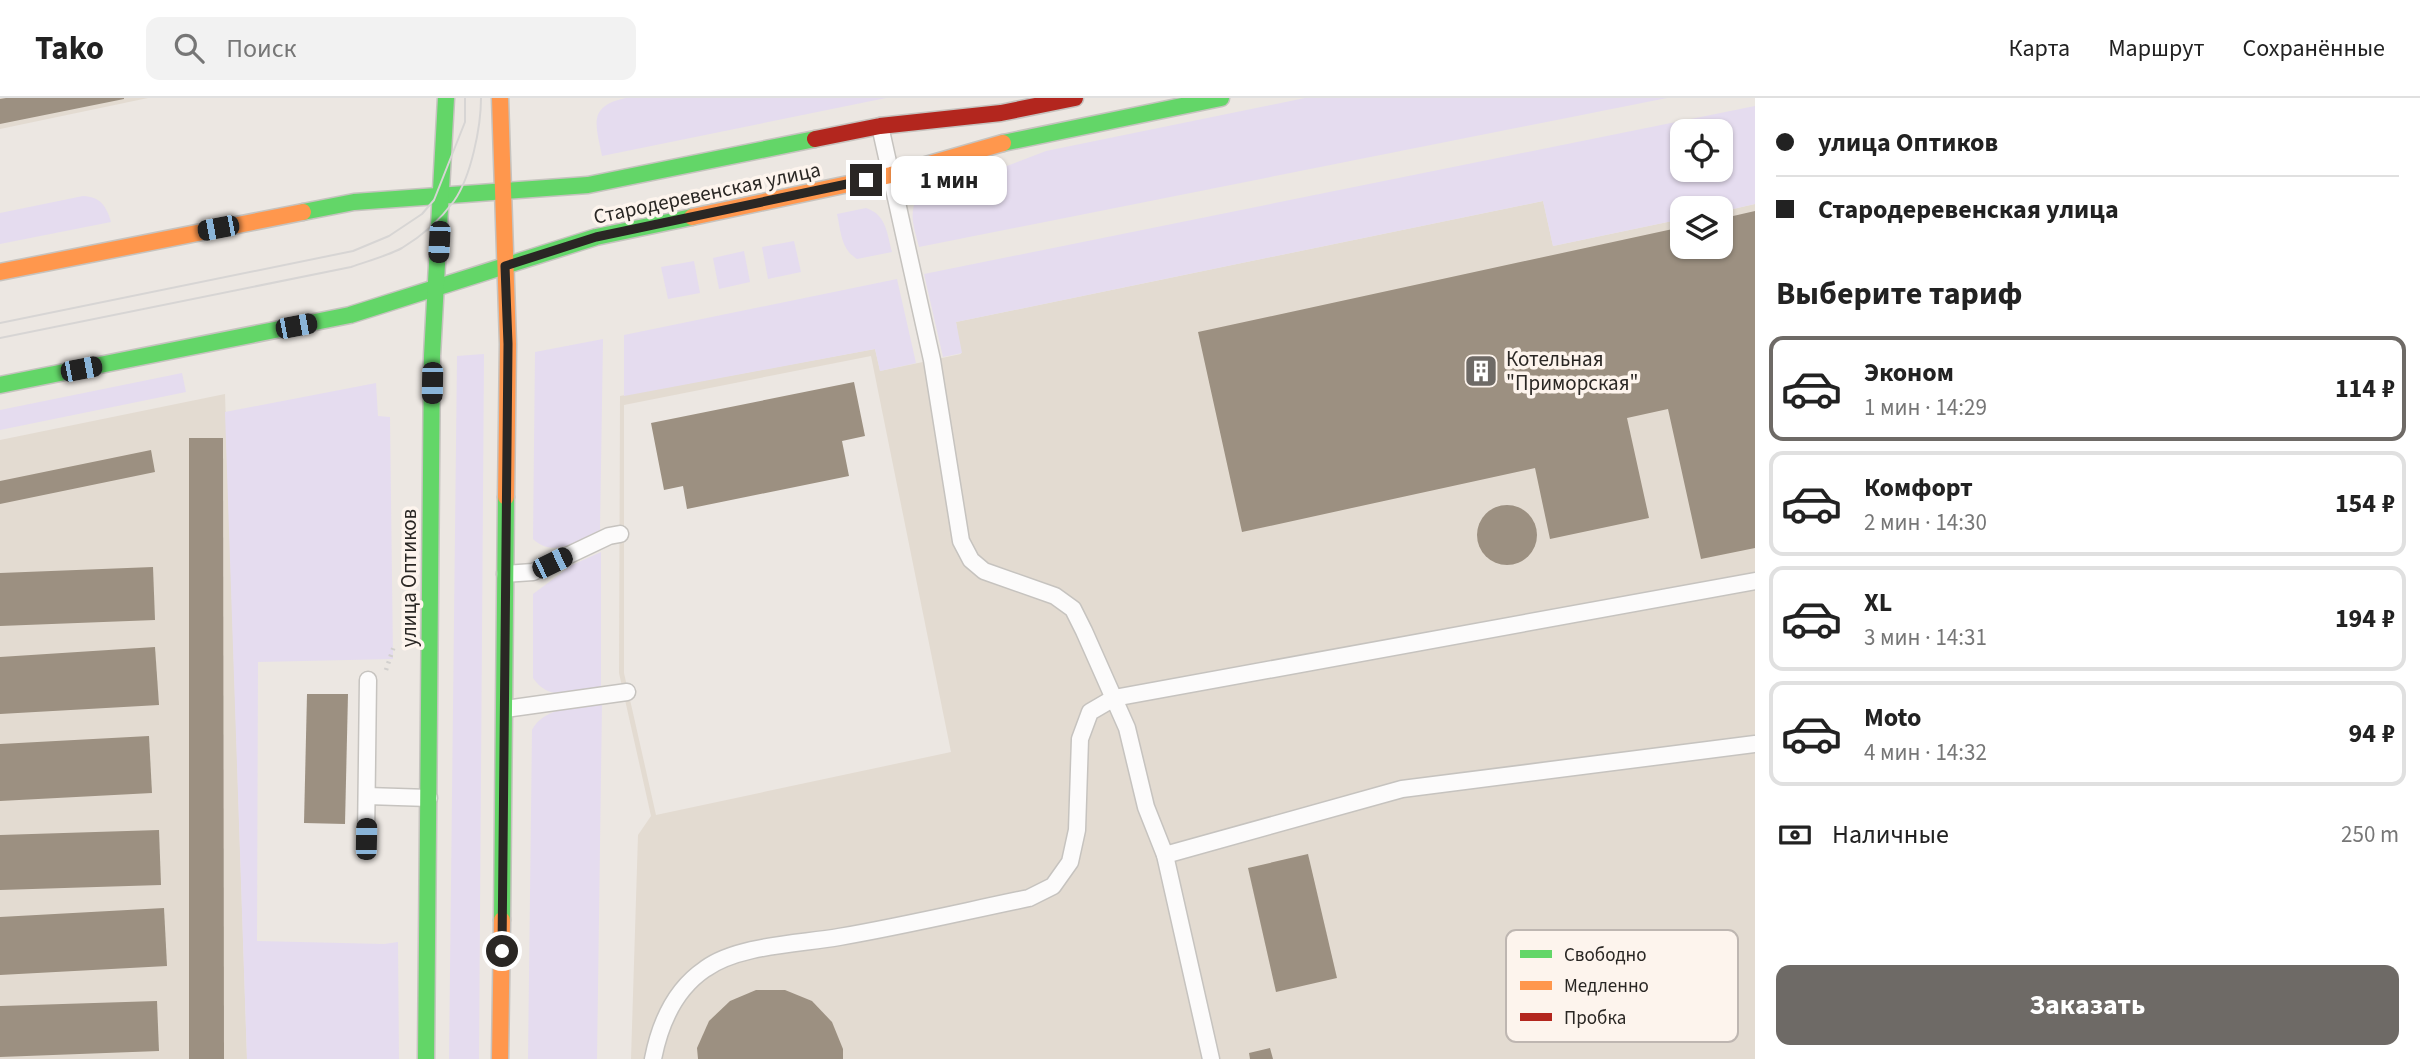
<!DOCTYPE html>
<html lang="ru">
<meta charset="utf-8">
<style>
body{margin:0;font-family:"Source Sans 3",sans-serif;background:#f2f2f2;color:#222;height:100vh;display:flex;flex-direction:column;font-size:26px;white-space:nowrap}
*{box-sizing:border-box;margin:0}
p{font-size:23px;color:#767676}
.icon{flex:none;width:38px;height:38px;fill:none;stroke:currentColor;stroke-width:2;stroke-linecap:round;stroke-linejoin:round}
.map{position:relative;flex:1;overflow:hidden}
.sheet{display:flex;flex-direction:column;background:#fff;width:665px}
.sheet>*{flex:none}
.top-card{display:grid;align-content:center;height:154px;padding:0 21px;background:#fff}
.tools{position:absolute;left:1670px;top:21px;display:grid;gap:14px}
.tools a{display:grid;place-items:center;width:63px;height:63px;border-radius:14px;background:#fff;box-shadow:0 2px 5px #0004;font-size:35px}
.end{position:absolute;width:32px;height:32px;margin:-16px;border:9px solid #2a2724;background:#fff;box-shadow:0 0 0 4px #fff}
.from{border-radius:50%}
.bubble{position:absolute;height:49px;border-radius:14px;background:#fff;box-shadow:0 2px 5px #0004;font-size:23px;font-weight:700;line-height:49px;text-align:center}
.car{position:absolute;width:21px;height:42px;margin:-21px -10px;border-radius:9px;box-shadow:0 0 5px 2px #0007;background:linear-gradient(#222 24%,#8ab4d8 0 40%,#222 0 76%,#8ab4d8 0 86%,#222 0)}
.top-card b{display:flex;align-items:center;gap:24px;height:66px;font-size:26px}
.top-card b+b{border-top:2px solid #e0e0e0}
.top-card i{width:18px;height:18px;background:#222}
ul{padding:0;list-style:none}
li{display:flex;align-items:center;gap:21px;height:105px;margin:0 14px 10px;padding:0 7px;border:4px solid #e0e0e0;border-radius:14px}
li div{flex:1}
li b{display:block;font-size:26px}
li em{font-style:normal;font-weight:700}
li.selected{border-color:#6e6a66}
li>.icon{width:63px;height:63px;stroke-width:1.5}
h2{padding:0 21px;font-size:32px;line-height:84px}
.pay{display:flex;align-items:center;gap:18px;height:77px;padding:0 21px;font-size:26px}
.pay p{margin-inline-start:auto}
.button{display:flex;gap:14px;margin-top:auto;padding:14px 21px}
.button a{flex:1;height:80px;border-radius:14px;background:#6e6a66;color:#fff;font-size:28px;font-weight:700;line-height:80px;text-align:center}
header{display:flex;align-items:center;gap:42px;box-sizing:border-box;height:98px;padding:0 35px;background:#fff;border-bottom:2px solid #e0e0e0}
header strong{font-size:33px}
nav{display:flex;gap:38px;margin-inline-start:auto;font-size:24px}
.search{width:490px;height:63px;background:#f2f2f2;display:flex;align-items:center;gap:18px;box-sizing:border-box;padding:0 24px;border-radius:14px;color:#767676;font-size:26px}
main{display:flex;flex:1;min-height:0}
.map>svg:first-child{display:block}
.built{fill:#e3dbd1;fill-rule:evenodd}
.green{fill:#e5dcef;fill-rule:evenodd}
.building{fill:#9c9081}
.lines{fill:none;stroke-linecap:round;stroke-linejoin:round}
.lane-casing{stroke:#c6c3bf;stroke-width:19}
.fast-casing{stroke:#c6c3bf;stroke-width:19}
.slow-casing{stroke:#c6c3bf;stroke-width:19}
.jam-casing{stroke:#c6c3bf;stroke-width:19}
.path{stroke:#d2d0ce;stroke-width:4.5;stroke-dasharray:2 5;stroke-linecap:butt}
.lane{stroke:#fcfbfb;stroke-width:16}
.fast{stroke:#63d668;stroke-width:16}
.slow{stroke:#ff974d;stroke-width:16}
.jam{stroke:#b3261e;stroke-width:16}
.tram{stroke:#d7d5d4;stroke-width:2}
.route{stroke:#2a2724;stroke-width:9}
.labels{text-anchor:middle;dominant-baseline:central;stroke-width:7;stroke-linejoin:round;paint-order:stroke}
.street-label{font-size:21px;fill:#2a2724;stroke:#fdf4ed}
.poi-label{font-size:21px;fill:#2a2724;stroke:#fdf4ed;text-anchor:start}
.key{fill:#fdf4ed;stroke:#beb6b1;stroke-width:2}
.key-label{font-size:19px;fill:#2a2724}
</style>
<header>
<strong>Tako</strong>
<div class="search"><svg class="icon" aria-label="search" viewBox="0 0 24 24"><circle cx="10" cy="10" r="6"/><path d="M15 15l6 6"/></svg>Поиск</div>
<nav><a>Карта</a><a>Маршрут</a><a>Сохранённые</a></nav>
</header>
<main>
<div class="map">
<svg width="1755" height="961" viewBox="0 0 1755 961">
<rect width="100%" height="100%" fill="#ece7e2"/>
<g class="built">
<path d="M0 0H148L0 31Z"/>
<path d="M1543 103 1553 148 1682 121V149H1720V114L1755 106V961H631L638 737 651 718 619 575 620 298 875 251 880 273 961 256 956 224ZM871 258 951 654 656 717 624 575V307Z"/>
<path d="M225 296 247 961H0V342Z"/>
</g>
<g class="green">
<path d="M626 0H886L602 58C596 27 587 8 626 0Z"/>
<path d="M1305 0H1667L919 149C915 132 908 116 917 100L939 94 1046 53Z"/>
<path d="M1755 8V106L1720 114V110H1682V121L1553 148 1543 103 956 224 962 255 943 259 924 176ZM1682 33H1720V72H1682Z"/>
<path d="M83 98C100 99 106 107 111 124L0 146V115Z"/>
<path d="M866 110C887 117 887 136 892 154L857 161C841 151 841 134 837 116Z"/>
<path d="M794 143 801 174 768 181 762 149Z"/>
<path d="M744 153 750 184 719 191 713 160Z"/>
<path d="M694 163 700 195 668 201 661 169Z"/>
<path d="M897 181 916 265 880 273 875 251 624 298V237Z"/>
<path d="M603 241 600 432C578 442 554 461 533 441L535 254Z"/>
<path d="M484 256 479 961H449L457 258Z"/>
<path d="M182 275 186 294 0 332V312Z"/>
<path d="M376 285 378 318 390 319 393 561 258 564 257 843 384 846 398 844 399 961H247L225 314Z"/>
<path d="M601 454V589C574 593 550 605 533 580V496L572 467Z"/>
<path d="M602 605 597 961H528L532 632C545 608 578 609 602 605Z"/>
</g>
<g class="building">
<path d="M6 0H124V1L0 26V1Z"/>
<path d="M1755 113V450L1701 461 1668 311 1627 320 1649 420 1550 441 1535 370 1242 434 1198 234 1682 129V149H1720V121Z"/>
<path d="M854 284 865 338 842 343 849 378 687 411 683 388 664 392 651 325Z"/>
<path d="M189 340H223L224 961H189Z"/>
<path d="M151 352 155 374 0 406V383Z"/>
<circle cx="1507" cy="437" r="30"/>
<path d="M153 469 155 522 0 528V475Z"/>
<path d="M155 549 159 607 0 616V559Z"/>
<path d="M307 596H348L345 726 304 725Z"/>
<path d="M149 638 152 695 0 703V646Z"/>
<path d="M159 732 161 787 0 792V737Z"/>
<path d="M1308 756 1337 880 1276 894 1248 770Z"/>
<path d="M164 810 167 868 0 877V819Z"/>
<path d="M756 892H785L812 903 832 924 843 951V961H698L697 950 709 923 730 903Z"/>
<path d="M157 903 159 953 0 959V908Z"/>
<path d="M1270 950 1273 961H1250L1249 955Z"/>
</g>
<g class="lines">
<defs>
<g id="lane">
<path d="M880 28 932 262 961 443 971 462 984 473 1055 498 1073 511 1084 533 1127 630 1146 709 1165 757 1211 961"/>
<path d="M505 476 533 474 609 438 620 436"/>
<path d="M505 611 627 594"/>
<path d="M367 698 429 700"/>
<path d="M366 741 368 582"/>
<path d="M1165 757 1402 691 1755 646"/>
<path d="M653 961C660 925 674 892 705 871 738 847 799 846 839 839 903 828 966 813 1029 800L1053 788 1070 764 1077 732 1080 641 1090 614 1114 600 1755 483"/>
</g>
<g id="fast">
<path d="M1003 45 1221 0"/>
<path d="M303 114 354 104 588 87 815 41"/>
<path d="M0 287 350 217 596 139 692 119"/>
<path d="M502 822 506 399"/>
<path d="M426 961 432 258 446 0"/>
</g>
<g id="slow">
<path d="M500 0 508 246 506 399"/>
<path d="M692 119 891 77 1003 45"/>
<path d="M0 174 303 114"/>
<path d="M500 961 502 822"/>
</g>
<path id="jam" d="M815 41 880 28 1001 15 1075 0"/>
</defs>
<use href="#lane" class="lane-casing"/>
<use href="#fast" class="fast-casing"/>
<use href="#slow" class="slow-casing"/>
<use href="#jam" class="jam-casing"/>
<path class="path" d="M386 572 394 548"/>
<use href="#lane" class="lane"/>
<use href="#fast" class="fast"/>
<use href="#slow" class="slow"/>
<use href="#jam" class="jam"/>
<g class="tram">
<path d="M0 225 353 153 389 138 422 116 434 102 465 24V0"/>
<path d="M0 240 351 169C368 163 387 158 402 150 422 138 440 122 454 103 471 79 481 29 481 0"/>
</g>
</g>
<g class="lines">
<path class="route" d="M502 853 508 246 505 168 596 139 866 82"/>
</g>
<defs>
<symbol id="building-square" viewBox="-11 -11 22 22"><rect x="-9" y="-9" width="18" height="18" rx="4" fill="#6e6a66" stroke="#fdf4ed"/><path d="M-4-6H4V6H1V3H-1V6H-4ZM-2.5-4.3h1.7v1.8h-1.7ZM.8-4.3h1.7v1.8H.8ZM-2.5-1h1.7V.8h-1.7ZM.8-1h1.7V.8H.8Z" fill="#fff"/></symbol>
</defs>
<g fill-rule="evenodd">
<use href="#building-square" x="1462" y="254" width="38" height="38"/>
</g>
<g class="labels">
<g class="street-label">
<text transform="translate(707 95) rotate(-12)">Стародеревенская улица</text>
<text transform="translate(409 480) rotate(-90)">улица Оптиков</text>
</g>
<g class="poi-label">
<text x="1506" y="261">Котельная<tspan x="1506" dy="24">"Приморская"</tspan></text>
</g>
</g>
<rect x="1506" y="832" width="232" height="112" rx="10" class="key"/>
<rect x="1520" y="852" width="32" height="8" fill="#63d668"/>
<rect x="1520" y="883" width="32" height="9" fill="#ff974d"/>
<rect x="1520" y="915" width="32" height="8" fill="#b3261e"/>
<g class="key-label">
<text x="1564" y="863">Свободно</text>
<text x="1564" y="894">Медленно</text>
<text x="1564" y="926">Пробка</text>
</g>
</svg>
<div class="tools">
<a><svg class="icon" aria-label="locate" viewBox="0 0 24 24"><circle cx="12" cy="12" r="6"/><path d="M12 2v4M12 18v4M2 12h4M18 12h4"/></svg></a>
<a><svg class="icon" aria-label="layers" viewBox="0 0 24 24"><path d="M12 4l9 5-9 5-9-5zM3 14l9 5 9-5"/></svg></a>
</div>
<i class="end from" style="left:502px;top:853px"></i>
<i class="end" style="left:866px;top:82px"></i>
<div class="bubble" style="left:891px;top:58px;width:116px">1 мин</div>
<i class="car" style="left:218px;top:130px;rotate:259deg"></i>
<i class="car" style="left:439px;top:144px;rotate:183deg"></i>
<i class="car" style="left:296px;top:228px;rotate:79deg"></i>
<i class="car" style="left:81px;top:271px;rotate:79deg"></i>
<i class="car" style="left:432px;top:285px;rotate:181deg"></i>
<i class="car" style="left:552px;top:465px;rotate:64deg"></i>
<i class="car" style="left:366px;top:741px;rotate:1deg"></i>
</div>
<section class="sheet">
<div class="top-card">
<b><i class="from"></i>улица Оптиков</b>
<b><i></i>Стародеревенская улица</b>
</div>
<h2>Выберите тариф</h2>
<ul>
<li class="selected"><svg class="icon" aria-label="car" viewBox="0 0 24 24"><path d="M5 17H2v-5l4-1 3-4h7l3 4 3 1v5h-3M9 17h6M6 11h13"/><circle cx="7" cy="17" r="2"/><circle cx="17" cy="17" r="2"/></svg><div><b>Эконом</b><p>1 мин · 14:29</p></div><em>114 ₽</em></li>
<li><svg class="icon" aria-label="car" viewBox="0 0 24 24"><path d="M5 17H2v-5l4-1 3-4h7l3 4 3 1v5h-3M9 17h6M6 11h13"/><circle cx="7" cy="17" r="2"/><circle cx="17" cy="17" r="2"/></svg><div><b>Комфорт</b><p>2 мин · 14:30</p></div><em>154 ₽</em></li>
<li><svg class="icon" aria-label="car" viewBox="0 0 24 24"><path d="M5 17H2v-5l4-1 3-4h7l3 4 3 1v5h-3M9 17h6M6 11h13"/><circle cx="7" cy="17" r="2"/><circle cx="17" cy="17" r="2"/></svg><div><b>XL</b><p>3 мин · 14:31</p></div><em>194 ₽</em></li>
<li><svg class="icon" aria-label="car" viewBox="0 0 24 24"><path d="M5 17H2v-5l4-1 3-4h7l3 4 3 1v5h-3M9 17h6M6 11h13"/><circle cx="7" cy="17" r="2"/><circle cx="17" cy="17" r="2"/></svg><div><b>Moto</b><p>4 мин · 14:32</p></div><em>94 ₽</em></li>
</ul>
<div class="pay"><svg class="icon" aria-label="cash" viewBox="0 0 24 24"><path d="M3 7h18v10H3z"/><circle cx="12" cy="12" r="2"/></svg>Наличные<p>250 m</p></div>
<div class="button"><a>Заказать</a></div>
</section>
</main>
